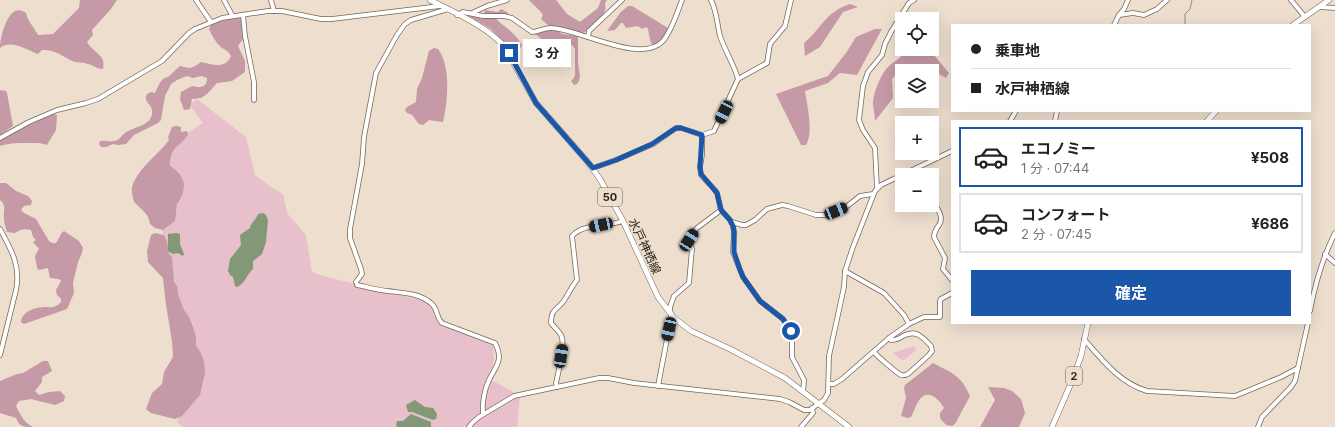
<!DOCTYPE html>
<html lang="ja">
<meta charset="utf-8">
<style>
body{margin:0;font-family:Inter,"Noto Sans JP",sans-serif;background:#f2f2f2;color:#222;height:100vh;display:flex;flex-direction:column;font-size:15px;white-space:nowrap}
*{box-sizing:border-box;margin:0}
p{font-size:13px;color:#767676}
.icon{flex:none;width:22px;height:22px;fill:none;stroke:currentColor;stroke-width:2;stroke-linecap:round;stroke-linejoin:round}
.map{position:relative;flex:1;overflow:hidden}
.side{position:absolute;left:951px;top:120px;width:360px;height:204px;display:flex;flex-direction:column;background:#fff;border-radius:0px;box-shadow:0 4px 16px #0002}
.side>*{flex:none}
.hud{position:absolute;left:951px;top:24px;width:360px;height:88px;border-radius:0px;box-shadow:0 4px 16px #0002;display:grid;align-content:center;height:88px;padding:0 20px;background:#fff}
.tools{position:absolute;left:895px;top:12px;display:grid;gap:8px}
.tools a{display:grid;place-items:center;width:44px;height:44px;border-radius:0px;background:#fff;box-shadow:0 4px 16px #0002;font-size:20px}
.end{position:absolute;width:18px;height:18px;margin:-9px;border:5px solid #1b57a9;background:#fff;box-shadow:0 0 0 2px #fff}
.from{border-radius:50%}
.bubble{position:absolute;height:28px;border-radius:0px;background:#fff;box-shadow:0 4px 16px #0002;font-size:13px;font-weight:700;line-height:28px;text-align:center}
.car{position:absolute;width:12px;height:24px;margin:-12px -6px;border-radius:5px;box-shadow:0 0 3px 1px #0007;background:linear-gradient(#222 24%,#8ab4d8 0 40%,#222 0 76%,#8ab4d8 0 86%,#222 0)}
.hud b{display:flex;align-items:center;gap:14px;height:38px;font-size:15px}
.hud b+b{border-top:1px solid #e0e0e0}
.hud i{width:10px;height:10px;background:#222}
ul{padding:7px 0 0;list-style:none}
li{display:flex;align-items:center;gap:12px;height:60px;margin:0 8px 6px;padding:0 12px;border:2px solid #e0e0e0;border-radius:0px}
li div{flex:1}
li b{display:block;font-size:15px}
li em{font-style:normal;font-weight:700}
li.current{border-color:#1b57a9}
li>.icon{width:36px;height:36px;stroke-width:1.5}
.cta{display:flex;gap:8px;margin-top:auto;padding:8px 20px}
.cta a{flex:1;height:46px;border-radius:0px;background:#1b57a9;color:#fff;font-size:16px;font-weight:700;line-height:46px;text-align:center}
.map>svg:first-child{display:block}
.green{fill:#e8c0cc}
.forest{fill:#c599a6}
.water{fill:#829876}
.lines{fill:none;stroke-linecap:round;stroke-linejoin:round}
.stream{stroke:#829876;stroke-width:1}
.minor-casing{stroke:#746759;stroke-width:5.5}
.major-casing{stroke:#746759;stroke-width:6}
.minor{stroke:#fff;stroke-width:4}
.major{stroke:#fff;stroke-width:5}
.route{stroke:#1b57a9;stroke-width:5}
.labels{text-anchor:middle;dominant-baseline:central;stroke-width:3.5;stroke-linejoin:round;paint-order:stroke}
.shield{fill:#eddece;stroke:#665d54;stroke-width:1}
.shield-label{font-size:11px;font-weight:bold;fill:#2c2620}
.street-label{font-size:12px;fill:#2c2620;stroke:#eddece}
</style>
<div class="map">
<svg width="1335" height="427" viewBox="0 0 1335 427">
<rect width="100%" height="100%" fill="#eddece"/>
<g class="green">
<path d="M197 99 246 137 255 175 272 188 283 194 287 213 306 235 312 272 323 276 428 302 437 322 493 345 494 361 490 379 520 396 517 427H183L177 422 189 391 164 248 161 216 162 161 178 139 203 123 192 108 191 104Z"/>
<path d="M913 346 916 349V350L904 360 900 359 893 353Z"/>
</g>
<g class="forest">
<path d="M80 0H117L111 9 92 30 93 35 87 42C92 52 107 55 103 69 97 69 93 65 88 64 84 62 79 63 75 62 63 57 55 49 42 50L38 54C27 50 11 39 0 48 0 39 8 0 26 13 27 15 27 17 28 19 31 24 35 30 38 35L53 34 79 8Z"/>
<path d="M529 0H556L567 14 580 22 598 8 601 0H607L605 3C608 16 594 25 584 33L550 27 541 19 543 15 540 11Z"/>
<path d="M850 4 858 7 843 12 820 47 805 56 804 43C823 27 824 13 850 4Z"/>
<path d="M628 6H632L668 28C666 36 661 41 654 45L651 44 648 29 646 27 642 29 638 26 626 28 623 23H621L615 30 607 31 620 13Z"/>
<path d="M501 9 507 12 510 16 495 18C504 27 515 32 522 45L520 49 516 51 509 47 491 29 467 15 475 16 482 19 488 15 484 12 485 10 498 12Z"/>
<path d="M239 17 241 19 243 39 238 46 245 61V72L232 81 217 83 207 94 201 98 192 99 190 109 184 110 180 99 181 92 192 86C200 88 207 88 207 78L201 76 193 78 187 76 177 80 171 84 165 96 161 120 158 123 134 135 126 144 118 145 113 144 106 147H101L99 144 100 141C105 140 108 142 113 141 119 141 121 136 125 133 134 126 154 126 152 110 151 103 143 102 147 94L151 92 155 93C158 87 161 77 168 77L180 66C191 68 190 70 201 62 212 64 225 70 231 56 228 51 227 51 222 48 216 43 212 36 209 29L211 25C220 21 229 18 239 17Z"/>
<path d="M556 29 562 34 578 36V63L580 76 579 81 577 84 574 85 571 81 574 78 575 75V49L572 45C564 44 561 50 555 53L551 52 539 37 535 34V33Z"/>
<path d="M875 29H882L857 75 840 73 828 83 805 91C807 105 814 133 806 145H801L776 94 828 76 846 53 856 37Z"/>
<path d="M434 48 438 49C451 66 448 102 443 122L429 120 423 125 419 124 412 115 407 113 405 110 407 107 416 102 417 89 422 78 429 51Z"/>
<path d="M908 49H929L949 73 946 78 926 67 922 71 898 72 892 79 893 98 875 121C875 115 873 108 873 102 874 92 880 76 887 68 894 61 902 58 908 49Z"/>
<path d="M0 90 6 91 7 93 13 126 0 135Z"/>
<path d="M53 114 57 115 56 130 47 145C44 144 41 143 38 143 26 143 11 142 0 146V139L5 136Z"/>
<path d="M176 126 181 127V132L187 131 188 134C181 148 170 144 170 166 179 171 187 181 183 192 182 197 179 200 177 204 176 209 176 216 175 221L163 230 155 228 150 224C149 214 141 209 134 202 133 197 131 192 132 187 138 168 158 155 169 140L168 137 172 127Z"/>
<path d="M0 183H6L16 191 28 196 32 201 31 205 24 206 21 210 24 213 36 219 49 241 52 243H56C59 239 60 234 64 231L79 241 83 248 82 253 78 262 73 283 74 293 67 309 24 324 21 322C22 311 36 307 46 307 49 307 52 308 56 306 58 305 59 304 61 302V299L57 295 56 290 61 281 59 279 50 278 48 268 39 270 37 268 35 256 39 249 33 242 36 240 33 237 31 230C24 228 20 230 15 233L7 232C6 228 4 223 4 219 3 212 7 205 0 200Z"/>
<path d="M155 233 164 235 167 241 169 254 172 257 174 282 177 286 178 294 184 310 189 317 193 327 196 337V346L201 353 204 361 205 373 200 395 182 416 175 419 151 413 146 409 152 393 162 384 164 372 173 357 172 341 166 305 163 278 148 262 147 251 151 235Z"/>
<path d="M43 361H48L52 371 42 377V382L35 391 39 395 49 392 60 391 65 396 64 401 55 405 31 399 19 401 16 406C20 414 24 423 33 427 23 427 20 427 16 418L0 413V381L17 374 23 373Z"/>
<path d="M933 363C952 373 961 375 970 396L955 424 952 426 946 425 940 418V413L944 408C940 401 929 388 920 399 916 404 914 412 911 417L908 418 901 416 906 398 904 388 905 385Z"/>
<path d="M988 387 1004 388 1012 391 1021 399 1025 413 1019 427H980L995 400Z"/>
</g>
<g class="water">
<path d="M263 213 266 215 268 220 266 242 262 254 253 261V269C247 274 245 284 237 287L235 286 233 277 230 275 228 271 230 259 241 245 240 235 250 228C251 222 256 220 258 214Z"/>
<path d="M168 233 169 234 176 233 180 234V244L184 254 183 256 178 253 173 254 168 251Z"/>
<path d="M415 400 425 407 433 408 437 414 436 419 433 420 412 412H408L406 405 413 401Z"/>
<path d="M411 414 431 422V427H397L396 425 397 421H403Z"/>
</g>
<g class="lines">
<path class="stream" d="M1185 25V14L1190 9 1192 0"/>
<defs>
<g id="minor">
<path d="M196 0 211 22"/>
<path d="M224 0 232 15"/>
<path d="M271 0 274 11"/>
<path d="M711 0C717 12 717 24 720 36 725 51 734 64 738 79"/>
<path d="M1291 0 1305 17"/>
<path d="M1319 7 1335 8"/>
<path d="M472 13 487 6 507 0"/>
<path d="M243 15 245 36 254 82V100"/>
<path d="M457 15 463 12 483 16H504L512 18 532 32C539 32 545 27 552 28 579 29 641 65 663 41 672 30 677 13 682 0"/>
<path d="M1119 15 1124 9 1128 0"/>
<path d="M1114 25 1119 15 1133 13 1144 15 1157 9 1167 0"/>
<path d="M588 37 589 31 622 0"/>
<path d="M1010 121 1016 111"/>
<path d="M1055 121 1057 111"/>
<path d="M702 135V155L700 167 701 175 714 189 717 193 721 210 730 220 733 226 734 232 733 252 743 277 760 301 783 319 791 331 792 340V357L804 380 803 392"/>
<path d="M0 138 29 122 57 110 86 103 98 99 162 61 189 33 195 29 222 18 268 11H282L321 19H332L440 6"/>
<path d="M593 168 616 160 653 144 676 128H681L702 135 714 131 738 79 767 63 770 44 785 26 791 0"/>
<path d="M916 168 919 175"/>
<path d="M877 188 875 148 863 130 859 120 863 86 868 72 882 55 885 44 891 32 909 3 914 0"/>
<path d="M932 199C936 207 945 217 939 225 936 229 934 232 934 237L945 258 943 269 952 280"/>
<path d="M732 222 742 225H746L755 220 767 209 782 205 788 206 816 215H824L846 207 860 196 873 194"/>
<path d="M0 229C11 249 21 266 16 290L0 355"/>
<path d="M1325 254 1335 263"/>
<path d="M845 271 884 293 904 315 909 324"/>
<path d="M356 282 362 274 361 269 350 238V229L362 164 364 137 376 73 397 35 405 24 411 20 448 9"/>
<path d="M357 285C367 287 377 290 388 291 403 293 420 293 432 304 438 310 436 317 442 323L495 343C504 360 496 366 489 380 484 390 482 404 483 414"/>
<path d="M1310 311C1315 284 1323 257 1335 233"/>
<path d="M1084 339C1102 360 1120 383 1147 391L1235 396 1281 377 1298 368"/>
<path d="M874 352C877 356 898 374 901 375 904 376 905 375 908 374L929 355 932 351 931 346C922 337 917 329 903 336 899 339 896 340 891 340L889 338"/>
<path d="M829 384H834L842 379 889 338 909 324 924 317H940V301L941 299 952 293"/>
<path d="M658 386 671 318 670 307 674 296 689 283 692 249 689 240 697 228 721 210"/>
<path d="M557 387 556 383C558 373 566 344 561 335 559 331 554 327 551 323 551 307 559 310 565 299 569 293 572 286 577 280L572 236C584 223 607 227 623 221"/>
<path d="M469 427 472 423 479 417 514 396 599 378H608L634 383 780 399 789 402 804 410H810L818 404 824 400 828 393 829 356 844 287 845 271 853 247 875 191 881 185 952 151"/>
<path d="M801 427 813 413 812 408"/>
<path d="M1258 427 1262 417 1291 387 1295 381 1308 323"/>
</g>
<g id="major">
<path d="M430 0C455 13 485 25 504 46L536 103 587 161 600 179 623 221 658 297 673 317 691 331 730 349 785 378 849 427"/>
<path d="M1293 25 1329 0"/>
<path d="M1207 121 1216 111"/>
<path d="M1052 427 1072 381 1081 356 1088 323"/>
</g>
</defs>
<use href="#minor" class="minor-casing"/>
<use href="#major" class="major-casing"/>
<use href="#minor" class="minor"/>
<use href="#major" class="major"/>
</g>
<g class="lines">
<path class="route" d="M509 53 536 103 593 168 616 160 652 144 676 128H681L702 135 700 167 701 174 717 193 721 210 730 220 733 226 734 232V252L740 270 743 277 760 301 783 319 791 331"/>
</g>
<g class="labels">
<g class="shield">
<rect x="598" y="188" width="24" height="18" rx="3"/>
<rect x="1066" y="367" width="16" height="18" rx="3"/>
</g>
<g class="shield-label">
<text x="610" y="197">50</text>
<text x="1074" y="376">2</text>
</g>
<g class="street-label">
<text transform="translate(645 246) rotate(65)">水戸神栖線</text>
</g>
</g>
</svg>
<div class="tools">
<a><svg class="icon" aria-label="locate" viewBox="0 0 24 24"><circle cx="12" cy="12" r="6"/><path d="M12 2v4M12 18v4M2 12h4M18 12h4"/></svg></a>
<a><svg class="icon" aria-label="layers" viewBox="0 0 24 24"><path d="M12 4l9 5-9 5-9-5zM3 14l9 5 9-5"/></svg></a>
<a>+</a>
<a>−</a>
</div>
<i class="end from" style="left:791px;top:331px"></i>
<i class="end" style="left:509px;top:53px"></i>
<div class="bubble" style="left:523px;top:39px;width:48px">3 分</div>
<i class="car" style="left:724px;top:112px;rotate:206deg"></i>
<i class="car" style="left:836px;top:211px;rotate:68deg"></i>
<i class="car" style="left:601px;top:225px;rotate:258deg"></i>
<i class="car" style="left:689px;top:240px;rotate:33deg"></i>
<i class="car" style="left:669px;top:329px;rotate:192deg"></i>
<i class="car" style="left:561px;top:356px;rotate:9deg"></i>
<div class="hud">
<b><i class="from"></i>乗車地</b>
<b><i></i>水戸神栖線</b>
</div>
<section class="side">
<ul>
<li class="current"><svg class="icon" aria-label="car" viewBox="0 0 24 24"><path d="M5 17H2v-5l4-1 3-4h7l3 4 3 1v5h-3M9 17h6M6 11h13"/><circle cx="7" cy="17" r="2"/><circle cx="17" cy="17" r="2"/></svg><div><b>エコノミー</b><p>1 分 · 07:44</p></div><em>¥508</em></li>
<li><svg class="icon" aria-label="car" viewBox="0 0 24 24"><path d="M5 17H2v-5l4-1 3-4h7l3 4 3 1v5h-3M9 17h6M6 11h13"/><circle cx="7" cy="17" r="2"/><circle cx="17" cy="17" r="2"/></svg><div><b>コンフォート</b><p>2 分 · 07:45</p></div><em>¥686</em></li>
</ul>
<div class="cta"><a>確定</a></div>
</section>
</div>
